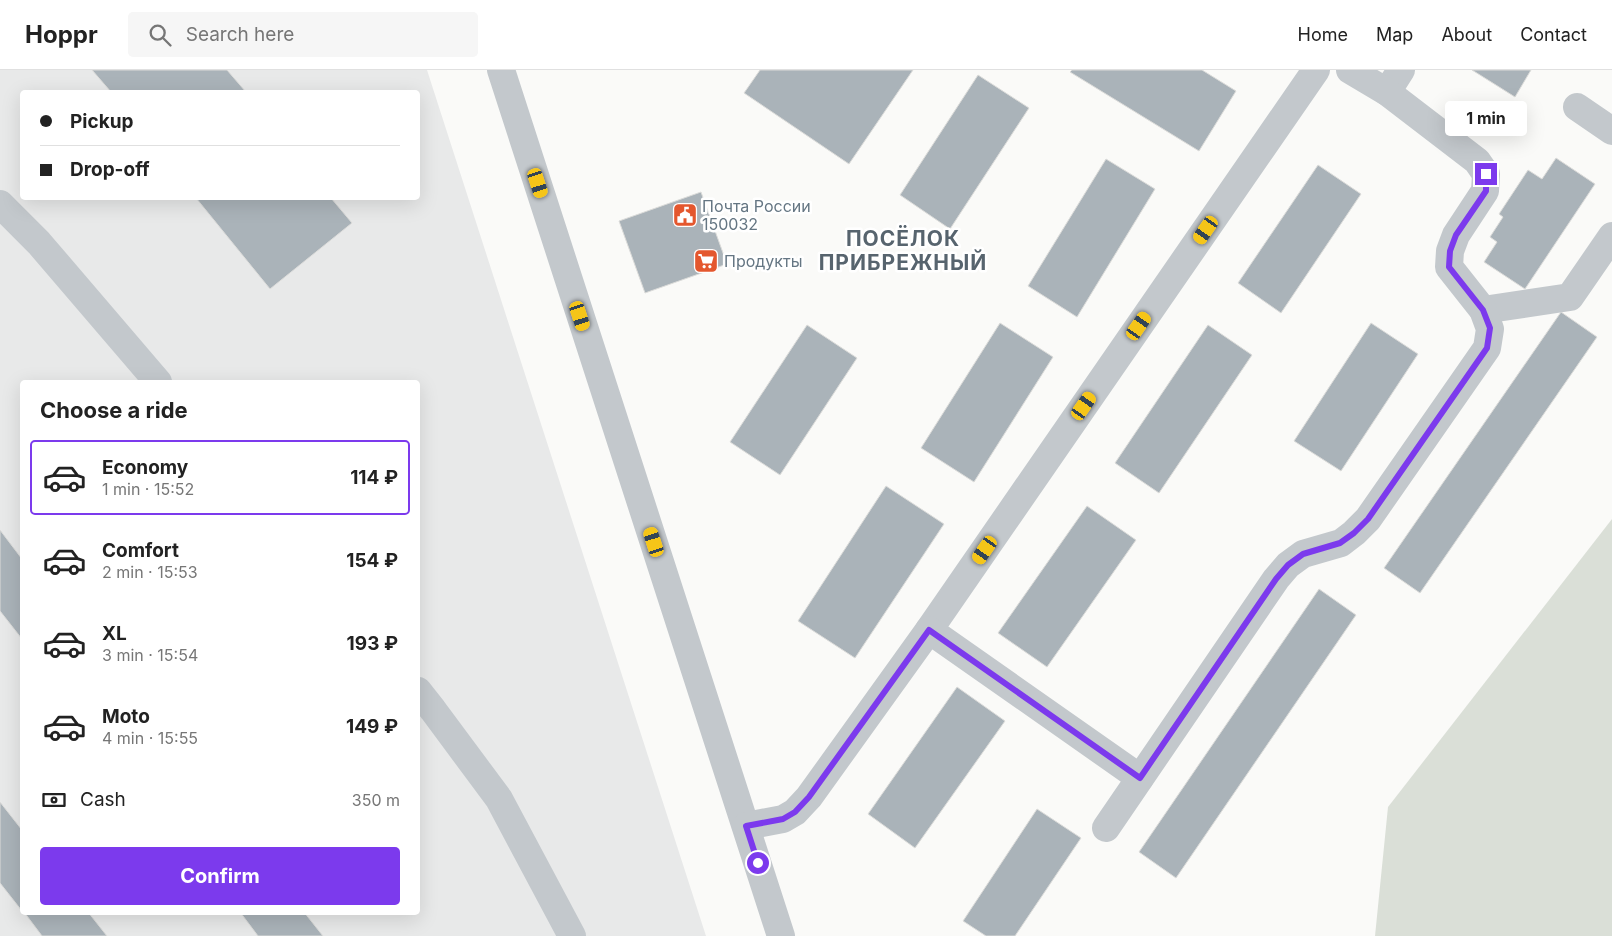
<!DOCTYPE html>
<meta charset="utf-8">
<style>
body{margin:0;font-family:Inter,sans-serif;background:#f6f6f6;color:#222;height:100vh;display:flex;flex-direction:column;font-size:19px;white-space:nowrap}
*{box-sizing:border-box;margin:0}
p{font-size:16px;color:#767676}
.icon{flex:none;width:28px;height:28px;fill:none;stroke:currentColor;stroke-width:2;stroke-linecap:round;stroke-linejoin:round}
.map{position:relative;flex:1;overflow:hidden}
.panel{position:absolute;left:20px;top:310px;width:400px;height:535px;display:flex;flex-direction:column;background:#fff;border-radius:5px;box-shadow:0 5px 20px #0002}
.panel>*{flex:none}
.hud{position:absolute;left:20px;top:20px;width:400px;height:110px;border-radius:5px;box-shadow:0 5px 20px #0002;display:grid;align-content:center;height:110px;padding:0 20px;background:#fff}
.end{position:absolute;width:22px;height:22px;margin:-11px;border:6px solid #7c3aed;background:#fff;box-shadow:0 0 0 2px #fff}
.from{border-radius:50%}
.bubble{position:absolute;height:35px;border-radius:5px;background:#fff;box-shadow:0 5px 20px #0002;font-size:16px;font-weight:700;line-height:35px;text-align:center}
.car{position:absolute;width:15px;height:30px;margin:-15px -8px;border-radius:6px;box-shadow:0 0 4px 1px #0007;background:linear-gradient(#f5c518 24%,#345 0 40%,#f5c518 0 76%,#345 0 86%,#f5c518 0)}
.hud b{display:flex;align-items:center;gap:18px;height:48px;font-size:19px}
.hud b+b{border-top:1px solid #e0e0e0}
.hud i{width:12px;height:12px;background:#222}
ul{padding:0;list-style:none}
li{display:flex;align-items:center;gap:15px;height:75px;margin:0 10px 8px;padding:0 10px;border:2px solid transparent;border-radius:5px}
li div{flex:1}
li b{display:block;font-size:19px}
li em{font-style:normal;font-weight:700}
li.on{border-color:#7c3aed}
li>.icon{width:45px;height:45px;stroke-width:1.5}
h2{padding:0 20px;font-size:22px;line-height:60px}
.pay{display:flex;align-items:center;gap:12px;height:55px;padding:0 20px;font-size:19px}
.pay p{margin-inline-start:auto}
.primary-button{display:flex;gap:10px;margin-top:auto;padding:10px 20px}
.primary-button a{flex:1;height:58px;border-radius:5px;background:#7c3aed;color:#fff;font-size:20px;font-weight:700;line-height:58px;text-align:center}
header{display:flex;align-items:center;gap:30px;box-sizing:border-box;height:70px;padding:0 25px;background:#fff;border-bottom:1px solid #e0e0e0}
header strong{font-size:24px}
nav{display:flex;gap:28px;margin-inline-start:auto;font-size:18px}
.search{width:350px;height:45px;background:#f6f6f6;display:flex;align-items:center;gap:12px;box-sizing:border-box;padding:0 18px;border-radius:5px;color:#767676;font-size:19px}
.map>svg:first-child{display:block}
.built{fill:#e8e9e9;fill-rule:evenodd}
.green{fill:#dadfd7}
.building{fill:#aab3b9;stroke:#dcdcda}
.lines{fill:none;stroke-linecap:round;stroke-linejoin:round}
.minor{stroke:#c3c8cc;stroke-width:28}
.route{stroke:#7c3aed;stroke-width:6}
.labels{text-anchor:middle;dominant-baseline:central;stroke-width:5;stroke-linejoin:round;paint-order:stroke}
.poi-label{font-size:16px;fill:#657683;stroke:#fff;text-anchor:start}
.district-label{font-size:21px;font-weight:bold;letter-spacing:1px;fill:#57646e;stroke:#fff}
</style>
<header>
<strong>Hoppr</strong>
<div class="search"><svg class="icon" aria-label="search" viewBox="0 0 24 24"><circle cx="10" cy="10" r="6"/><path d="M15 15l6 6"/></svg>Search here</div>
<nav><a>Home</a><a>Map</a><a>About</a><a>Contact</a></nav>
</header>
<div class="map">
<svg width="1612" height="866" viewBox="0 0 1612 866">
<rect width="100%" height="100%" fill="#fafaf8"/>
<path class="built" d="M0 0H427L706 866H0ZM22 22H418V128H22ZM22 312H418V842H22Z"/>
<path class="green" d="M1612 449V866H1375L1388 737Z"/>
<g class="building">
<path d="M92 0H227L246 22H111Z"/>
<path d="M760 0H913L849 94 744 23Z"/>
<path d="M1072 0H1202L1236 21 1199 81 1070 2Z"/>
<path d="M1472 0H1531L1515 27Z"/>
<path d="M978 5 1029 38 950 159 900 125Z"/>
<path d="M1556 88 1595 114 1525 219 1484 192 1497 172 1490 167 1503 147 1499 144 1528 100 1542 109Z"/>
<path d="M1106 89 1155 119 1077 247 1028 216Z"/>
<path d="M1318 95 1361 124 1281 243 1238 213Z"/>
<path d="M701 122 727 194 645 223 619 151Z"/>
<path d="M196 128H331L352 153 270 219Z"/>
<path d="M1561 242 1597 267 1420 523 1384 498Z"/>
<path d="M1000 253 1053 287 974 412 921 378Z"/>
<path d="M1371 253 1418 284 1341 401 1294 371Z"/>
<path d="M807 255 857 288 780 405 730 372Z"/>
<path d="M1208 255 1252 285 1159 423 1115 393Z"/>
<path d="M886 416 944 454 855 588 798 551Z"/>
<path d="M1087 436 1136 470 1047 597 998 563Z"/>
<path d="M0 460 22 489V569L0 541Z"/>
<path d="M1319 519 1356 545 1176 808 1139 782Z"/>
<path d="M957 617 1005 651 915 778 868 744Z"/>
<path d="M0 732 22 760V841L0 813Z"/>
<path d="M1037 739 1081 768 1015 866H986L963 851Z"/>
<path d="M24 842H88L107 866H42Z"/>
<path d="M240 842H304L323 866H258Z"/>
</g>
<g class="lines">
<g class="minor">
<path d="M501 0 781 866"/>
<path d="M1387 22 1401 0"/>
<path d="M1577 37 1612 61"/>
<path d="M0 134 39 173 158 312"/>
<path d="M1483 240 1570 227 1612 166"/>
<path d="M418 621 433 640 499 729 572 866"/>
<path d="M1140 708 929 560 1316 0"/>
<path d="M746 756 783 749 795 742 809 727 929 560"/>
<path d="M1106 758 1276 509 1288 495 1303 484 1341 473 1354 463 1368 449 1487 278 1490 259 1483 240 1449 197 1450 181 1456 165 1485 121 1486 104 1477 91 1387 22 1350 0"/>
</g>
</g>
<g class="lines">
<path class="route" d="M758 793 746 756 783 749 795 742 809 727 929 560 1140 708 1276 509 1288 495 1303 484 1340 473 1354 463 1368 449 1487 278 1490 258 1483 240 1449 197 1450 181 1456 165 1486 121V104"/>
</g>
<defs>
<symbol id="civic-square" viewBox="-11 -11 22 22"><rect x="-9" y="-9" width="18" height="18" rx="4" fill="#e4572e" stroke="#fff"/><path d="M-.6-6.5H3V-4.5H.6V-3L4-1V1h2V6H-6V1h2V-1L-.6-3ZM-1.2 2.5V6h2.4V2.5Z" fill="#fff"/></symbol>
<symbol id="supermarket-square" viewBox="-11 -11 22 22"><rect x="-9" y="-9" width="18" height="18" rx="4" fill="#e4572e" stroke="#fff"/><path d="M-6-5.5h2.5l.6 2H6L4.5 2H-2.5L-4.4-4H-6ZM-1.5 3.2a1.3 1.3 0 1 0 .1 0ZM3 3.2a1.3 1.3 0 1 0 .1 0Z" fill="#fff"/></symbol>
</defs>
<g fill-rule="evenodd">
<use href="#civic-square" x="671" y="131" width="28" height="28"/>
<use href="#supermarket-square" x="692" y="177" width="28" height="28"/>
</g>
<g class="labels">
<g class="poi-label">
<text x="702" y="136">Почта России<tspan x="702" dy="18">150032</tspan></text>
<text x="724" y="191">Продукты</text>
</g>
<g class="district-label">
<text x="903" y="168">ПОСЁЛОК<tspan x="903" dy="24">ПРИБРЕЖНЫЙ</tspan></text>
</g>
</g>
</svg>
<i class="end from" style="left:758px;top:793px"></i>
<i class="end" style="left:1486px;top:104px"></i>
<div class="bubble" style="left:1445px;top:31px;width:82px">1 min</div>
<i class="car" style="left:538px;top:113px;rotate:162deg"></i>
<i class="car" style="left:1206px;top:160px;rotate:215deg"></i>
<i class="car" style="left:580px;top:246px;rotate:162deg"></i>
<i class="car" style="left:1139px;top:256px;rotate:35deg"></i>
<i class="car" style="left:1084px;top:336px;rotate:35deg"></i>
<i class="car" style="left:654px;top:472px;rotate:342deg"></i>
<i class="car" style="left:985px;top:480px;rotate:215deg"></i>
<div class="hud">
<b><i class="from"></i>Pickup</b>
<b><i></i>Drop-off</b>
</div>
<section class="panel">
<h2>Choose a ride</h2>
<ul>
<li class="on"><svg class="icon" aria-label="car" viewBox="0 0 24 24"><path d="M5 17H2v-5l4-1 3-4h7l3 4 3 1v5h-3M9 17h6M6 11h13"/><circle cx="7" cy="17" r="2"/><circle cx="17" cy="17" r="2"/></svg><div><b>Economy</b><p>1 min · 15:52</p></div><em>114 ₽</em></li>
<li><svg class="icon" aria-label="car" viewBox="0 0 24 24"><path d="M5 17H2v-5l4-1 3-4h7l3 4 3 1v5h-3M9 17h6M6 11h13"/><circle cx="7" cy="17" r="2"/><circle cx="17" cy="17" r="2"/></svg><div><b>Comfort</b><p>2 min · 15:53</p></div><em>154 ₽</em></li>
<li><svg class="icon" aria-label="car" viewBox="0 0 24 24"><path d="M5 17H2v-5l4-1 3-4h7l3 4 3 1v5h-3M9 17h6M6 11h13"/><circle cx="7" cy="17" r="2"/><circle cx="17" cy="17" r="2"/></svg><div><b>XL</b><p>3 min · 15:54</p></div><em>193 ₽</em></li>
<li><svg class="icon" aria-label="car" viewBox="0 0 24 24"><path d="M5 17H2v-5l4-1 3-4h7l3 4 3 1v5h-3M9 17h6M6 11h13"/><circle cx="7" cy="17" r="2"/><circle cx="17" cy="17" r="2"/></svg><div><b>Moto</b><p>4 min · 15:55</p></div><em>149 ₽</em></li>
</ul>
<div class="pay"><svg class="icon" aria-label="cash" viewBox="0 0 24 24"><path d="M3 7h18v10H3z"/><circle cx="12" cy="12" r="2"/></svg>Cash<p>350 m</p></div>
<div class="primary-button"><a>Confirm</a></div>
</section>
</div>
